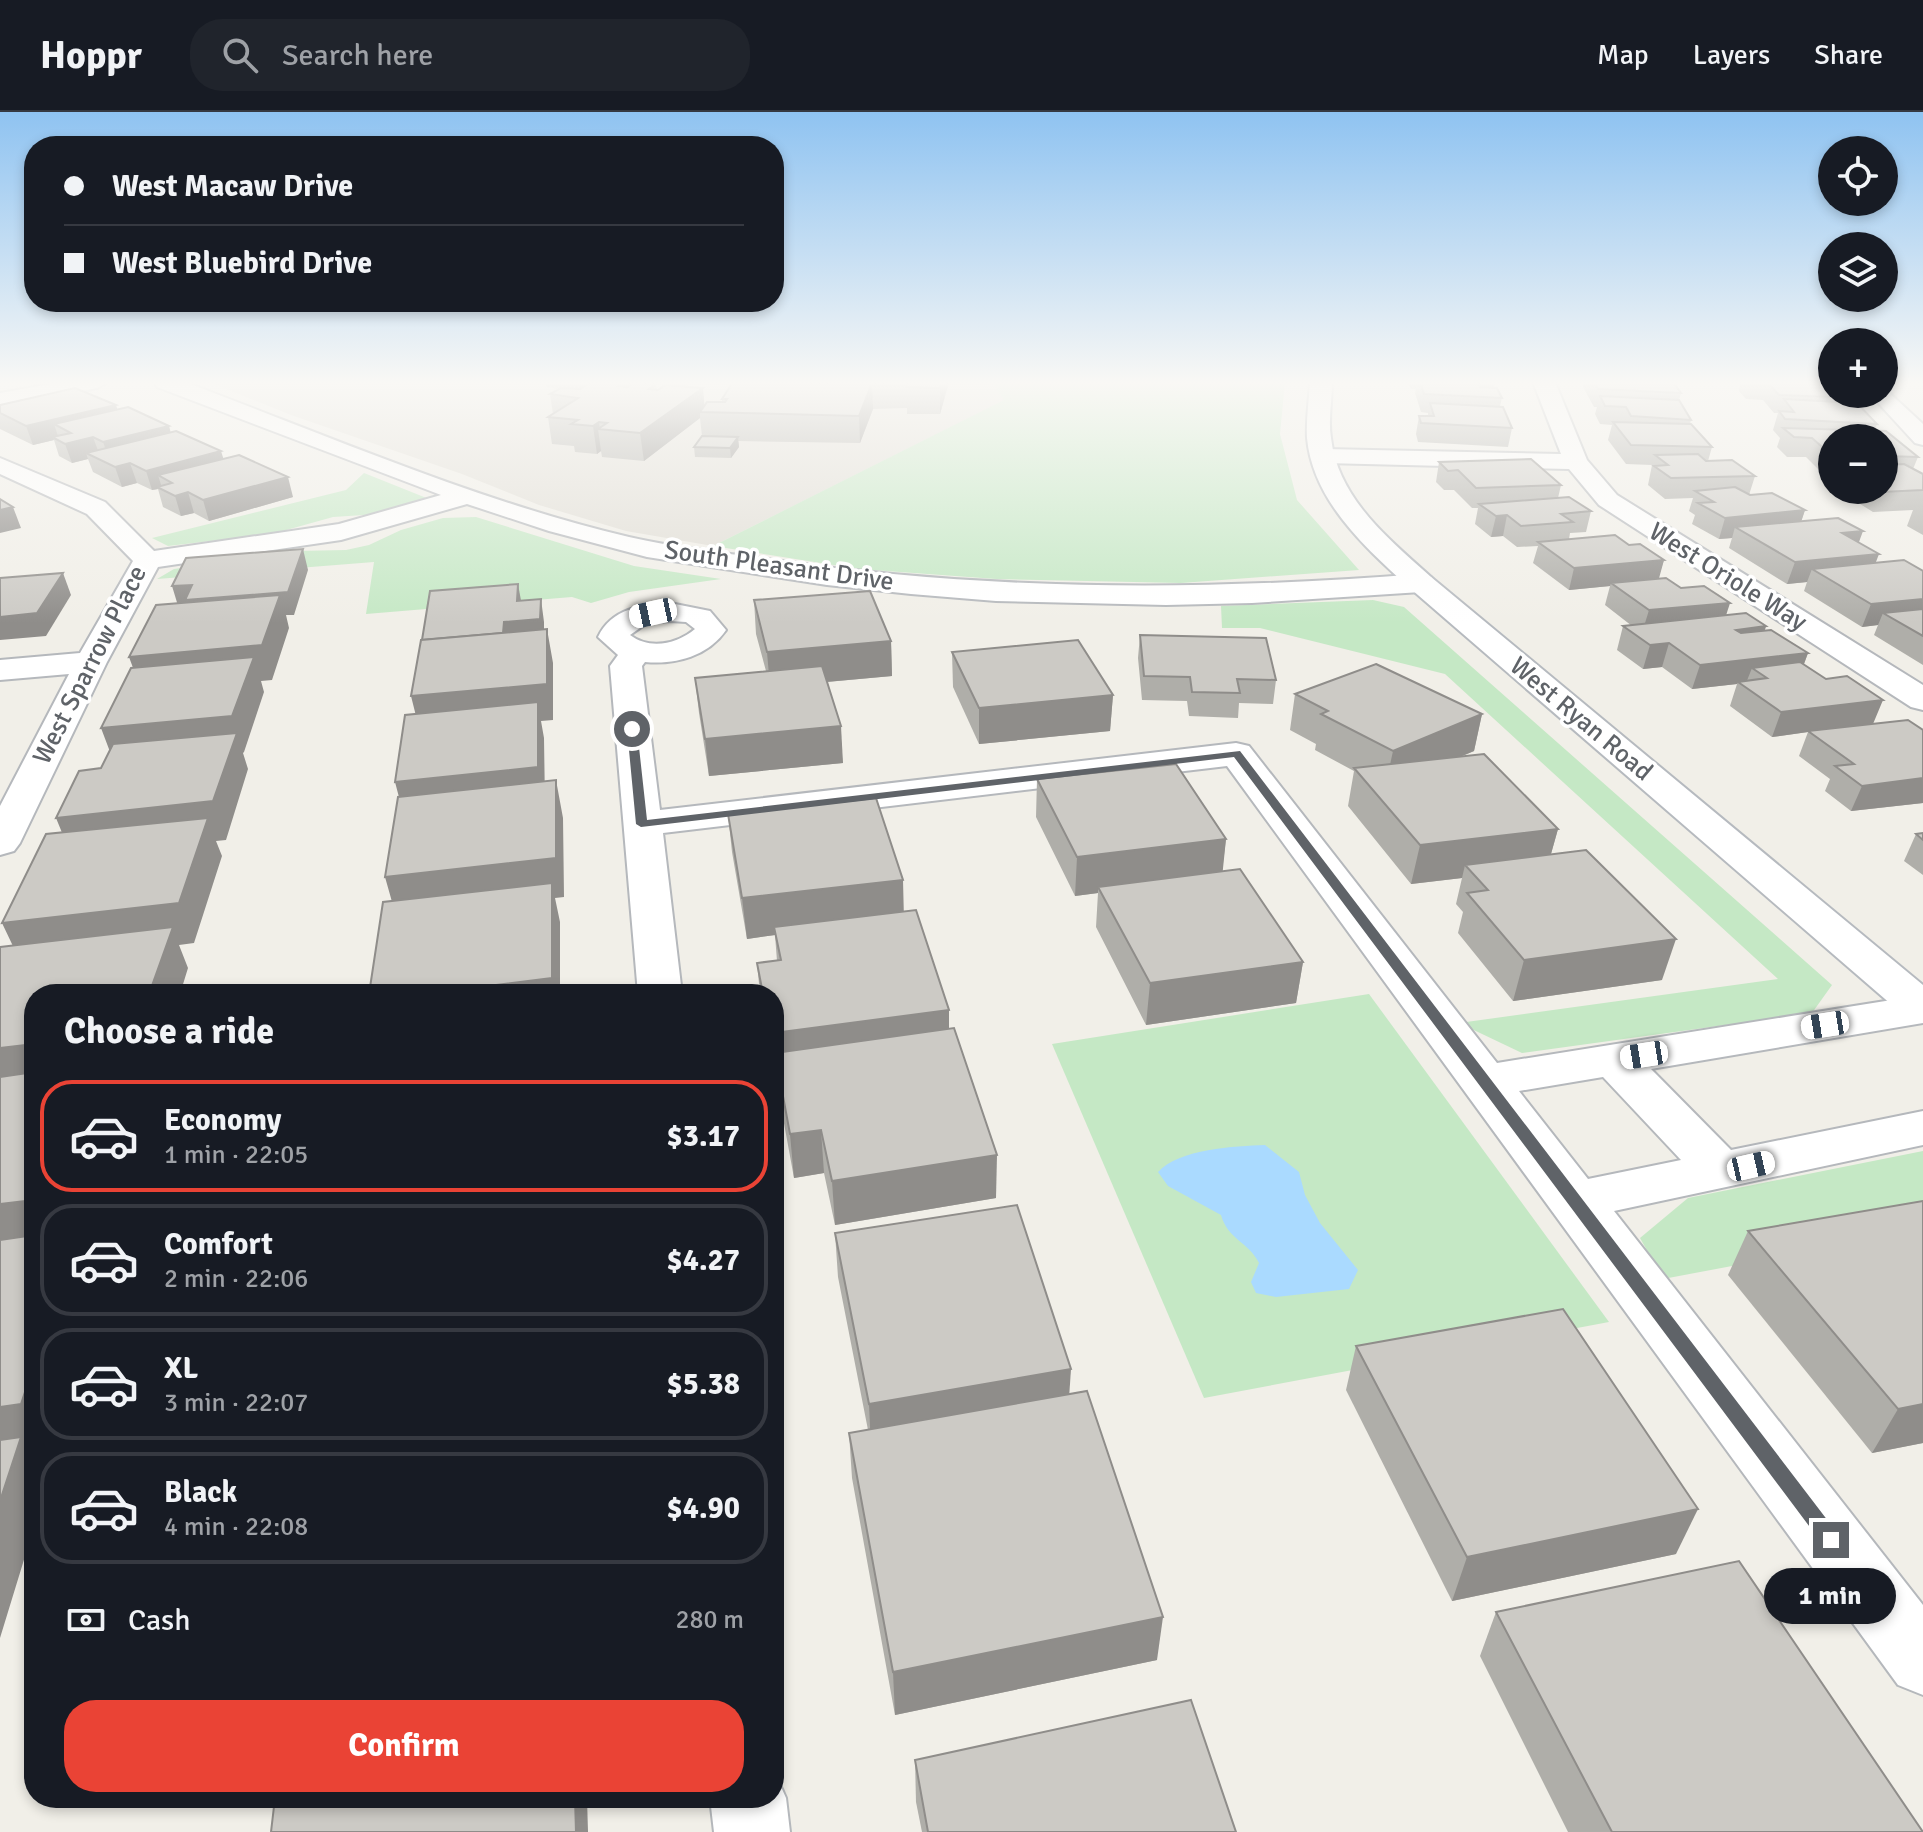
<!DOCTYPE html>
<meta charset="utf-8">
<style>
body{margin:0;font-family:Signika,sans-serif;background:#20242c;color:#f1f3f6;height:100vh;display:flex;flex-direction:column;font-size:30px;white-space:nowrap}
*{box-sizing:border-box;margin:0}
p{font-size:26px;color:#9ea1a6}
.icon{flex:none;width:44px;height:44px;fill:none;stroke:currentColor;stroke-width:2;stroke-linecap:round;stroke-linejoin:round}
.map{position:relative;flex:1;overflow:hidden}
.drawer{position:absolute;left:24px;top:872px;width:760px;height:824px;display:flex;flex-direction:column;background:#171b24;border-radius:32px;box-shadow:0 4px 12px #0003}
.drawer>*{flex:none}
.hud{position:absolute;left:24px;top:24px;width:760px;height:176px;border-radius:32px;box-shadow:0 4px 12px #0003;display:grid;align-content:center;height:176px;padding:0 40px;background:#171b24}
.controls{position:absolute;left:1818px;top:24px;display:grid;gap:16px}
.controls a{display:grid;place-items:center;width:80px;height:80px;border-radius:50%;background:#171b24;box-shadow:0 4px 12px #0003;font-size:40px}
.end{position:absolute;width:36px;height:36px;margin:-18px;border:10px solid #5f6368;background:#fff;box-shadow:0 0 0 4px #fff}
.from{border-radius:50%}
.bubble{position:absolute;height:56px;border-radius:28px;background:#171b24;box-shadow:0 4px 12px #0003;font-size:26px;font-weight:800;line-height:56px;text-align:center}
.car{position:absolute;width:24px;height:48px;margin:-24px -12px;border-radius:10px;box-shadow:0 0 6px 2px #0007;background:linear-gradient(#fff 24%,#345 0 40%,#fff 0 76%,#345 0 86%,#fff 0)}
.hud b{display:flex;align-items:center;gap:28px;height:76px;font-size:30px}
.hud b+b{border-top:2px solid #363941}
.hud i{width:20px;height:20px;background:#f1f3f6}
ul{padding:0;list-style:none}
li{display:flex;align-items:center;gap:24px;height:112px;margin:0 16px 12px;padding:0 24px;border:4px solid #363941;border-radius:32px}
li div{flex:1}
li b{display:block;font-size:30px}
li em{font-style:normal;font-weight:800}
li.on{border-color:#ea4335}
li>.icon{width:72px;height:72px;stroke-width:1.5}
h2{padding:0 40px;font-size:36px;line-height:96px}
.pay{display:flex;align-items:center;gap:20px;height:88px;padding:0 40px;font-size:30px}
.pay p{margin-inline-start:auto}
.primary-button{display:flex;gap:16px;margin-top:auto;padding:16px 40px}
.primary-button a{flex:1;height:92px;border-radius:32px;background:#ea4335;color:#fff;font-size:32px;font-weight:800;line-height:92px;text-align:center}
header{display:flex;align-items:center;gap:48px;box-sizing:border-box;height:112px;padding:0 40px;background:#171b24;border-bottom:2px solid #363941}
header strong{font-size:38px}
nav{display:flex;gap:44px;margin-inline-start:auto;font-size:28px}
.search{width:560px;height:72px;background:#20242c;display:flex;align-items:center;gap:20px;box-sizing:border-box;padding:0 28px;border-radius:32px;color:#9ea1a6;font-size:30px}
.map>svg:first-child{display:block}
.education{fill:#e1ded6}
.green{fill:#c5e8c5}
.water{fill:#aadaff}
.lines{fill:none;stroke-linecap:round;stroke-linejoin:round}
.street-casing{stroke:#b5b8bc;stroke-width:4}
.secondary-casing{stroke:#b6babf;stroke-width:4}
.street{fill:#fff;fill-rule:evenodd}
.secondary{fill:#fff;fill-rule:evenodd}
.wall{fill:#afaea9}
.shaded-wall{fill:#8f8d8a}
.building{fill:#cccac5;stroke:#8f8d8a;stroke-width:2}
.route{fill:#5f6368}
.labels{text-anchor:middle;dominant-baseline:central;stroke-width:7;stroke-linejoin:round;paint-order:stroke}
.far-street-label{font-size:26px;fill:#5f6368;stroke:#fff}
</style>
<header>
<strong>Hoppr</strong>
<div class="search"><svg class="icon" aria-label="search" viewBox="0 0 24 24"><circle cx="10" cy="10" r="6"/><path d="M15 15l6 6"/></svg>Search here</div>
<nav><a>Map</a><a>Layers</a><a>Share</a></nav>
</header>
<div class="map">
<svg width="1923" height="1720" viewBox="0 0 1923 1720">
<rect width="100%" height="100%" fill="#f1efe8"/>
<path class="education" d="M209 270H992L1005 288 713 434 626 419 539 393 462 362 291 303Z"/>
<g class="green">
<path d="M992 270H1285L1280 322 1297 388 1359 458 1181 471 996 467 859 457 713 434 1004 288Z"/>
<path d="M364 361 429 387 379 402 333 405 272 422 168 434 152 426 346 378Z"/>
<path d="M476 405 634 454 721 467 629 480 591 491 572 485 366 502 374 450 157 467 174 457 296 439 346 438 369 433 401 418 443 406Z"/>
<path d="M1373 488 1404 495 1832 873 1812 901 1522 941 1459 911 1778 867 1445 562 1260 516H1222L1221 494Z"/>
<path d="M1369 882 1609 1210 1204 1286 1052 932Z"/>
<path d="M1923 1039V1118L1663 1167 1640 1126 1688 1086Z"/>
</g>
<path class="water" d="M1265 1033 1299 1060 1305 1083 1320 1111 1358 1158 1349 1177 1276 1185 1256 1181 1251 1170 1259 1151C1248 1129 1228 1128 1221 1103L1168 1074 1158 1060C1179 1037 1235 1034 1265 1033Z"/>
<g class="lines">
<defs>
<g id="street">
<path d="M154 270H185C331 325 477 389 629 425 676 436 726 441 774 448 989 479 1204 479 1421 462L1431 465 1436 471 1431 477 1421 480 1252 491 1166 493 996 489 911 482 827 473 647 445 549 419 467 392 341 428 158 455 107 550 20 731 14 739 0 743V694L69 562 0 568V548L80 541 133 449 87 402 0 362V346L105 390 154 439 339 412 441 383 157 275Z"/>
<path d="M1533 270H1555L1587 348 1617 383 1923 573V598L1911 595 1599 393 1569 357 1325 351 1316 349 1313 344 1316 339 1325 337 1561 342Z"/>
<path d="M1884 276 1923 312V333L1915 331 1870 282H1884Z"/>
<path d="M670 491 710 499 726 518C708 544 676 553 645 550L642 554 660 698 1236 631 1249 634 1497 951 1923 883V911L1651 957 1731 1038 1923 999V1033L1614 1099 1923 1493V1583L1898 1573 1227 654 663 721 682 882H638L610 554 618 543 598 525C612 496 641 493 670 491ZM670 509 686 510 695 517C677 532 650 538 630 523L647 511ZM1603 965 1681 1048 1588 1067 1519 979Z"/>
<path d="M774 1659 786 1686 790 1720H714L710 1686H774Z"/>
</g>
<g id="secondary">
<path d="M62 270H108L97 276 0 295V281Z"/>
<path d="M1310 270H1332C1332 289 1328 308 1331 326 1338 387 1389 427 1431 465L1923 873V910L1907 906 1411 477C1367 437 1313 390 1307 326 1306 307 1309 289 1310 270Z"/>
</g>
</defs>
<use href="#street" class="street-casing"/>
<use href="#secondary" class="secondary-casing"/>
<use href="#street" class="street"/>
<use href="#secondary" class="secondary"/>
</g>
<g class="wall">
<path d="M546 270H633L628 273V275L656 272 657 277 703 276 704 294 722 290V287L832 271V270H949L940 302H907V296L873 297 860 331 738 329 739 335 731 346 695 345 694 335 702 324 700 306 644 349 602 345 601 339 597 342 575 340 574 334 552 332 548 305 553 302 550 282 558 277 546 275Z"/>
<path d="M1408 270H1495L1494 275 1502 286 1500 294 1512 316 1508 335 1418 330 1416 322 1419 304H1428V301L1421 300 1415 281 1416 277H1411Z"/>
<path d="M1584 270H1673L1681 281 1679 288 1691 308 1690 312 1712 335 1708 349 1755 364 1749 383 1805 398 1801 410 1859 431 1875 451 1923 459V553L1874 523 1878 513 1862 515 1804 479 1807 470 1787 472 1729 436 1732 426 1719 427 1692 412 1695 403 1689 399 1693 386 1665 387 1648 373 1652 353 1626 352 1608 328 1612 313 1600 312 1595 302 1597 295H1594L1583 275Z"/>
<path d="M1741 270H1832L1861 286 1859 293 1877 312 1875 318 1918 345 1913 357 1923 362V423L1907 414 1913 398 1873 400 1844 382 1846 378H1884V326H1832V362H1823L1806 345H1787L1777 335 1780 326 1773 318 1778 301H1774L1763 288 1746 287 1739 279Z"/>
<path d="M0 293 117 298 169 314 170 320 224 347 293 385 209 409 194 401 181 404 163 395 158 377 152 378 137 371 122 375 93 360 88 347 72 351 59 344 54 328 33 333 0 317Z"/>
<path d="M1439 350 1561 373 1558 386 1591 399 1586 420 1570 421 1569 427 1629 433 1664 448 1658 466 1681 476 1726 503 1766 514 1765 518 1808 541 1804 552 1873 612 1923 618V691L1851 699 1825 679 1830 667 1799 644 1808 620 1772 625 1730 594 1737 572 1692 577 1662 555 1643 557 1617 538 1623 514H1632L1605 493 1610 474 1569 478 1533 451 1538 434 1517 435 1503 424 1491 425 1475 412 1478 396H1472L1454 378H1444L1436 370Z"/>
<path d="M754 488 891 529 892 564 827 570 843 651 709 664 699 601 695 566 766 559 756 522Z"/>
<path d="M1140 523 1276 568 1273 592 1239 591 1238 606 1189 604 1187 589 1142 588 1138 546Z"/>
<path d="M952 540 1113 583 1110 619 979 632 953 575Z"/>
<path d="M1295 582 1482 602 1474 639 1460 645 1558 717 1551 742 1662 868 1513 889 1458 821 1463 800 1456 792 1462 766 1411 772 1348 694 1354 659 1315 638 1316 632 1290 618Z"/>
<path d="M1037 667 1226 727 1222 759 1303 850 1296 891 1146 913 1096 815 1098 781 1075 784 1036 705Z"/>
<path d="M728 702 904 800 949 898V917L996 1086 835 1113 824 1061 794 1066 779 984 777 963H774V882H760L757 851 777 849 775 823 747 827 732 740Z"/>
<path d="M1923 721V763L1904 749 1916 722Z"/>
<path d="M1923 1089V1331L1872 1341 1728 1163 1748 1119Z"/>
<path d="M835 1121 1069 1282 1157 1548 895 1603 852 1366 849 1321 868 1318 838 1165Z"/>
<path d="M1356 1234 1676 1442 1452 1489 1346 1278Z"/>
<path d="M1496 1500 1923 1720H1568L1480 1544Z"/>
<path d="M915 1648 1236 1720H922L916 1690Z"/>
</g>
<g class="shaded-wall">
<path d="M606 270H633L628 273 631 295Z"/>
<path d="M942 270H949L940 302V276Z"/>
<path d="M872 271 873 297 860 331 859 304Z"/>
<path d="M703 276 705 301 700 300V306L644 349 640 321Z"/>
<path d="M116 293 122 311 71 321 54 312 59 327 52 325 54 328 33 333 26 314Z"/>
<path d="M599 310 600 318 598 317 601 339 597 342 593 314Z"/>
<path d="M169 314 174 333 110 349 103 330Z"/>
<path d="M93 325 100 344 86 341 88 347 72 351 65 332Z"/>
<path d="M738 325 739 335 731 346 730 336Z"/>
<path d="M221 339 227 358 172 371 158 363 162 376 157 375 158 377 152 378 146 359Z"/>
<path d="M130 351 137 371 122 375 115 355Z"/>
<path d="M288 365 293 385 209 409 203 388Z"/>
<path d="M188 380 194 401 181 404 175 384Z"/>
<path d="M13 395 21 416 0 421V398Z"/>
<path d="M1805 398 1798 419 1735 415 1732 426 1719 427 1725 406Z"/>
<path d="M1507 403 1503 424 1491 425 1496 404Z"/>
<path d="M1863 419 1855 441 1842 421Z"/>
<path d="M303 437 308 458 294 503H286L289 516 272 568 261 569 264 580 244 640 243 641 248 657 226 728 216 729 222 744 194 831 179 833 188 856 180 882H149L21 851 2 811 72 745 56 706 115 653 101 616 142 580 129 545 179 497 172 474Z"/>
<path d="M1879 442 1871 463 1812 457 1807 470 1787 472 1795 450Z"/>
<path d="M1664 448 1658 470 1611 471 1610 474 1569 478 1574 456Z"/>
<path d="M63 461 71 483 46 524 0 528V505Z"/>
<path d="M518 472 522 494 541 487 544 510V530L427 552 517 489Z"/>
<path d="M1923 487V509L1883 501 1878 513 1862 515 1871 492Z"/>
<path d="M1730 491 1723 513 1642 521 1649 498Z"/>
<path d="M1766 514 1758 537 1736 518Z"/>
<path d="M547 517 553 551V608L541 609 544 626 545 693 405 708 395 670 420 620 411 584Z"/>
<path d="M891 529 892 564 770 575 767 540Z"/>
<path d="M1669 531 1662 555 1643 557 1650 533Z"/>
<path d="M1808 541 1799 565 1767 566 1752 556 1746 571 1738 570 1737 572 1692 577 1700 553Z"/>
<path d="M1113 583 1110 619 979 632V596Z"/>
<path d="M1883 588 1873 612 1808 619V620L1772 625 1781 600Z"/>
<path d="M1482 602 1474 639 1385 676 1393 639Z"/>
<path d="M841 614 843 651 709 664 705 627Z"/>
<path d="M1923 666V691L1851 699 1862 674Z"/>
<path d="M556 668 563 706 564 785 555 786 560 810V882H424L396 804 385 765Z"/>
<path d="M1558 717 1547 756 1465 753 1462 766 1411 772 1420 733Z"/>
<path d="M1226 727 1222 766 1098 775V781L1075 784 1077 745Z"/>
<path d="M903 768 904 808 774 815 775 823 747 827 742 786Z"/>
<path d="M1676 827 1662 868 1513 889 1524 848Z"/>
<path d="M1303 850 1296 891 1146 913 1150 871Z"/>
<path d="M949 898V939L775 941 777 963H774V921Z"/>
<path d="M34 932V977L0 981V936Z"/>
<path d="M821 1018 824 1061 794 1066 790 1022Z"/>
<path d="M997 1043 996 1086 835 1113 832 1069Z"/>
<path d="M34 1088V1135L0 1140V1092Z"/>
<path d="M34 1253V1338L29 1339 34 1346V1415L0 1526V1295Z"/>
<path d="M1071 1257 1068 1301 871 1336 869 1292Z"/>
<path d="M1923 1292V1331L1872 1341 1898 1297Z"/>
<path d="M1698 1397 1676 1442 1452 1489 1467 1445Z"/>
<path d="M1163 1505 1157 1548 895 1603 893 1560Z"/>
<path d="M575 1686H587L588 1720H576Z"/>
</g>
<g class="building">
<path d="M591 270H626L619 274 628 275 635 270 656 272 649 277 658 278 665 273 703 276 640 321 598 317 607 311 599 310 593 314 571 312 578 308 548 305 578 286 550 282 561 276 580 277Z"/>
<path d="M733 270 832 271V270H900L872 271 859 304 700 300 707 290H725L727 287H722Z"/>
<path d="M908 270H942L940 276 906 275Z"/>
<path d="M1420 270H1478L1480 275 1497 276 1502 286 1424 282Z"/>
<path d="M1594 270H1673L1681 281 1598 277Z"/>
<path d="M1767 270H1832V282H1856L1861 286 1779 283Z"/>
<path d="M75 276 116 293 26 314 0 301V293Z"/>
<path d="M1600 284 1679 288 1691 308 1631 304 1626 295 1605 294Z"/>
<path d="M1784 287 1857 291 1877 312 1785 307 1779 299 1794 300Z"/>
<path d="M1430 291 1503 295 1512 316 1421 311 1419 304H1434Z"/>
<path d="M128 295 169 314 103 330 93 325 65 332 52 325 71 321 54 312Z"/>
<path d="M1613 310 1691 312 1712 335 1631 333Z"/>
<path d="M1783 316 1886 319 1918 345 1884 344V326H1832V342H1830L1812 326 1794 325Z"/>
<path d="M176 319 221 339 146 359 130 351 115 355 86 341Z"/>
<path d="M702 324 738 325 730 336 694 335Z"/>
<path d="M1698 342 1706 349 1732 348 1755 364 1671 366 1654 354 1668 353 1655 343Z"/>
<path d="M239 343 288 365 203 388 188 380 175 384 157 375 172 371 158 363Z"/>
<path d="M1531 347 1561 373 1476 376 1458 358 1448 359 1439 350Z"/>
<path d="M1904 352 1923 362V378L1881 380 1878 378H1884V353Z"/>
<path d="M1735 375 1750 383 1772 381 1805 398 1725 406 1698 391 1714 390 1695 379Z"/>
<path d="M1569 385 1591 399 1561 402 1573 410 1521 414 1507 403 1496 404 1479 392Z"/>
<path d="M0 387 13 395 0 398Z"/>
<path d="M1838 406 1863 419 1842 421 1879 442 1795 450 1735 415Z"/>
<path d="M1615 423 1629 433 1640 432 1664 448 1574 456 1538 430Z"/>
<path d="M303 437 288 480 185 488 192 473 172 474 186 446Z"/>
<path d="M1904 448 1923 459V487L1871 492 1812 457Z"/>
<path d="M63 461 37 501 0 505V466Z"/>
<path d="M1666 466 1681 476 1704 474 1730 491 1649 498 1611 471Z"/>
<path d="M518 472 517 489 541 487 540 507 504 510 503 521 422 528 430 479Z"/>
<path d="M870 479 891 529 767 540 754 488Z"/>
<path d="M280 483 262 533 129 545 156 493Z"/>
<path d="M1923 497V524L1883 501Z"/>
<path d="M1746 501 1766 514 1736 518 1741 521 1771 518 1808 541 1700 553 1669 531 1650 533 1623 514Z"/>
<path d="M547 517V572L411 584 421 528Z"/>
<path d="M1140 523 1266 526 1276 568 1237 567 1240 581 1192 580 1190 565 1144 564Z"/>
<path d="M1078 528 1113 583 979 596 952 540Z"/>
<path d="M254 545 232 604 101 616 131 556Z"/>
<path d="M1800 550 1826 567 1847 564 1883 588 1781 600 1738 570 1767 566 1752 556Z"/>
<path d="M1376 552 1482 602 1393 639 1321 602 1328 599 1295 582Z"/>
<path d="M822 554 841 614 705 627 695 566Z"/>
<path d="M538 590V655L395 670 405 603Z"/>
<path d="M1908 608 1923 618V666L1862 674 1835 654 1854 652 1808 619Z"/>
<path d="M237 621 213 689 56 706 79 659 101 656 113 632Z"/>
<path d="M1484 642 1558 717 1420 733 1354 656Z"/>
<path d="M1176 652 1226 727 1077 745 1037 667Z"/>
<path d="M556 668V746L385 765 398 685Z"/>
<path d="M876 686 903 768 742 786 728 702Z"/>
<path d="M208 706 179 791 2 811 46 722Z"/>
<path d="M1923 721V728L1916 722Z"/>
<path d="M1586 738 1676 827 1524 848 1467 781 1488 778 1465 753Z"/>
<path d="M1240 757 1303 850 1150 871 1098 775Z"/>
<path d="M552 771V866L424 882H369L383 790Z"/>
<path d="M916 798 949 898 774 921V882H763L757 851 781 848 774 815Z"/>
<path d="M173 815 149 882H34V932L0 936V835Z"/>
<path d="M954 916 997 1043 832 1069 821 1018 790 1022 775 941Z"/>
<path d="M34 960V1088L0 1092V965Z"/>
<path d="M1923 1089V1292L1898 1297 1748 1119Z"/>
<path d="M1017 1093 1071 1257 869 1292 835 1121Z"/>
<path d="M34 1123V1253L21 1292 0 1295V1128Z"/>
<path d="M1563 1197 1698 1397 1467 1445 1356 1234Z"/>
<path d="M1087 1279 1163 1505 893 1560 849 1321Z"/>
<path d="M21 1325 0 1389V1328Z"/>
<path d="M1739 1449 1923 1720H1612L1496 1500Z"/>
<path d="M1191 1588 1236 1720H928L915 1648Z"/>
<path d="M275 1686H575L576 1720H271Z"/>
</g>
<linearGradient id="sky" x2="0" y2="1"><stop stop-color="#8fc3f1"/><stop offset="0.53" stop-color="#f9f8f5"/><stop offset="1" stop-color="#f9f8f5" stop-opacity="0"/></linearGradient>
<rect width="1923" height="511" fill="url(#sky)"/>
<path class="route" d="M632 614 637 617 647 708 1240 639 1838 1422 1841 1428 1838 1434 1831 1437 1824 1434 1234 645 641 715 636 712 627 617Z"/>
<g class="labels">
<g class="far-street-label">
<text transform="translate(779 454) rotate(8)">South Pleasant Drive</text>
<text transform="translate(1728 465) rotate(32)">West Oriole Way</text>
<text transform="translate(90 553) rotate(-63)">West Sparrow Place</text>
<text transform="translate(1581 607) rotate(40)">West Ryan Road</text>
</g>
</g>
</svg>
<div class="controls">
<a><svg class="icon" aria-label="locate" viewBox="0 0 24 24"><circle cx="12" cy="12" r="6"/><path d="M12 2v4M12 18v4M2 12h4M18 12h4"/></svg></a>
<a><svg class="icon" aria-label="layers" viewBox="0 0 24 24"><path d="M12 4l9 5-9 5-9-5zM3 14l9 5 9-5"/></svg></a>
<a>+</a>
<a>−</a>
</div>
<i class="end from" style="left:632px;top:617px"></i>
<i class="end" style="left:1831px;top:1428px"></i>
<div class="bubble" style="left:1764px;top:1456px;width:132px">1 min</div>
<i class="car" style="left:653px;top:501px;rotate:258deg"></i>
<i class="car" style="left:1825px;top:913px;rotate:261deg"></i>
<i class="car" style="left:1644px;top:943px;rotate:261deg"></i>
<i class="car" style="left:1751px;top:1054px;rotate:77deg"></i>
<div class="hud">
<b><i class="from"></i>West Macaw Drive</b>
<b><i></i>West Bluebird Drive</b>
</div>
<section class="drawer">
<h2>Choose a ride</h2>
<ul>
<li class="on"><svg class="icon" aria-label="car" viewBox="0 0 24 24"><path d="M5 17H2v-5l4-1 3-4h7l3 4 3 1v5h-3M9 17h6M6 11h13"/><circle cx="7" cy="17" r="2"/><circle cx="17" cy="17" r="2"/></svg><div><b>Economy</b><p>1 min · 22:05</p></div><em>$3.17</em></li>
<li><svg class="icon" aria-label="car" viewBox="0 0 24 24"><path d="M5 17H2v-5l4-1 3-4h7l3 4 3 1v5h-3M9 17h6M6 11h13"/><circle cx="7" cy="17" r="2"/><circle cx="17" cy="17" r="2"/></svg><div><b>Comfort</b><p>2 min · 22:06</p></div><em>$4.27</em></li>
<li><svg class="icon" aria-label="car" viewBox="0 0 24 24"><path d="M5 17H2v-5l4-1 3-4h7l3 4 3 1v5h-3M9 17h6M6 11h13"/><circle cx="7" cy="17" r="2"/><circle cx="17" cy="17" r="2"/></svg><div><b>XL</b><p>3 min · 22:07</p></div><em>$5.38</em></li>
<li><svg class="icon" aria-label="car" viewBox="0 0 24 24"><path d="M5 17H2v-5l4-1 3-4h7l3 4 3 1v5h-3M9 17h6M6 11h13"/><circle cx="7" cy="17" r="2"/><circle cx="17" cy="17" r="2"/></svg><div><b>Black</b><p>4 min · 22:08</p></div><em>$4.90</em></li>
</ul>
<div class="pay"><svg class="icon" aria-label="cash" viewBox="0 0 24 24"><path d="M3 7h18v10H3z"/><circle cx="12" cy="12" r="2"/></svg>Cash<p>280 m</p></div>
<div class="primary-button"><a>Confirm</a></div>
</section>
</div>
